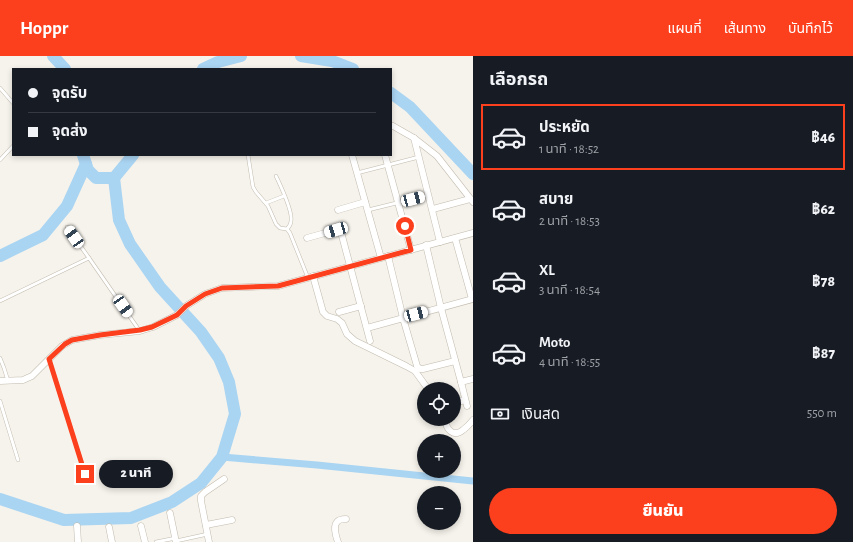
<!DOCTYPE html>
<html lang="th">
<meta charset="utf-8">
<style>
body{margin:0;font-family:"Alegreya Sans","Noto Sans Thai",sans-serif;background:#20242c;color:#f1f3f6;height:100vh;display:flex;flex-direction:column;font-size:15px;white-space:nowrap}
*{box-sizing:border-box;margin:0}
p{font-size:13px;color:#9ea1a6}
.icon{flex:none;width:22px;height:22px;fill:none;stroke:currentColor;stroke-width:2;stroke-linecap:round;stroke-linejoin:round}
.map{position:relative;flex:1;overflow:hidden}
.side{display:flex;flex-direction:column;background:#171b24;width:380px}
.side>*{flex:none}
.guide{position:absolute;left:12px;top:12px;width:380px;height:88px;border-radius:0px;box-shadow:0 2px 6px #0003;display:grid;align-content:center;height:88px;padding:0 16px;background:#171b24}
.controls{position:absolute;left:417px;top:326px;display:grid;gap:8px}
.controls a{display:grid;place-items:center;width:44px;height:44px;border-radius:50%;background:#171b24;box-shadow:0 2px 6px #0003;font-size:20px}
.end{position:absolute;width:18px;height:18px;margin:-9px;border:5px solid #fc3f1d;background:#fff;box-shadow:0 0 0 2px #fff}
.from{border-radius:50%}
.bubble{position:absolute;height:28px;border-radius:14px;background:#171b24;box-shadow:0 2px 6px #0003;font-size:13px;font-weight:800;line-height:28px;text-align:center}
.car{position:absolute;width:12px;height:24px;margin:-12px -6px;border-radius:5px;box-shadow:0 0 3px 1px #0007;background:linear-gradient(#fff 24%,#345 0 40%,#fff 0 76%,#345 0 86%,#fff 0)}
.guide b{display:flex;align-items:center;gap:14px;height:38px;font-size:15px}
.guide b+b{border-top:1px solid #363941}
.guide i{width:10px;height:10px;background:#f1f3f6}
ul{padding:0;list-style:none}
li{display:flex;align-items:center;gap:12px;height:66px;margin:0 8px 6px;padding:0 8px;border:2px solid transparent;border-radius:0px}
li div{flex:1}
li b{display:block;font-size:15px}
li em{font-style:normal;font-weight:800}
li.current{border-color:#fc3f1d}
li>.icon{width:36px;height:36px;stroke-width:1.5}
h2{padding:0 16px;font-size:18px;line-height:48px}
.pay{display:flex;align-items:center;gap:10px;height:44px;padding:0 16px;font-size:15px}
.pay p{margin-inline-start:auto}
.action{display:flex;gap:8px;margin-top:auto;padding:8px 16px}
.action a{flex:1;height:46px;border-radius:24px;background:#fc3f1d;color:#fff;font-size:16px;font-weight:800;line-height:46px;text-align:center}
header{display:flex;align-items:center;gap:24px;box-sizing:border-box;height:56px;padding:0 20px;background:#fc3f1d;color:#fff}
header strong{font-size:19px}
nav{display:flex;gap:22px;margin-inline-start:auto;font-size:14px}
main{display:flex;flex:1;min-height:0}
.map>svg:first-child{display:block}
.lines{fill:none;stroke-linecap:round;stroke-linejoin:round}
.canal{stroke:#a9d4f2;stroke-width:7}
.river{stroke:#a9d4f2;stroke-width:12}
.lane-casing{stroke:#c2bbae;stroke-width:4}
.street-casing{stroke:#c2bbae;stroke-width:7}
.lane{stroke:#fff;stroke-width:3}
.street{stroke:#fff;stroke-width:6}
.route{stroke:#fc3f1d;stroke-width:5}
</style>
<header>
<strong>Hoppr</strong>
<nav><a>แผนที่</a><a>เส้นทาง</a><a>บันทึกไว้</a></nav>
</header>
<main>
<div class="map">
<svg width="473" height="486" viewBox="0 0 473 486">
<rect width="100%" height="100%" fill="#f6f3ec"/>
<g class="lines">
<path class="canal" d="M222 401 317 409 473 425"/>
<g class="river">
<path d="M53 0 65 13"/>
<path d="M301 0 332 5 353 13"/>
<path d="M203 13 218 6 241 0"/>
<path d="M391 37 410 51 473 118"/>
<path d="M83 99 88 114 96 122H114L133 99"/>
<path d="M0 200 43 179 67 150 86 108"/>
<path d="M0 443 64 464 131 462 172 446 201 427 222 401 235 358 229 326 219 302 201 276 160 231 130 188 119 164 114 122"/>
</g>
<defs>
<g id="lane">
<path d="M0 32 13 47"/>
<path d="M248 99 253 131 256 136 268 150 276 168 280 172 287 173 290 177 308 222"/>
<path d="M0 104 13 90"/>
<path d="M357 117 419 101"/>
<path d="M276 120C281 131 293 155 291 165 291 169 289 171 287 173"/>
<path d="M266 147 284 140"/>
<path d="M368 154 429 139"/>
<path d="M67 171 89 202"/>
<path d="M0 245 89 202 139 274"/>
<path d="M0 302 4 312 8 325"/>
<path d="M49 303 85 418"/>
<path d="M0 345 18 404"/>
<path d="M176 485 208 478"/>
<path d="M156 486 176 482"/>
</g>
<g id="street">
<path d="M393 70 414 82 437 100 473 146"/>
<path d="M414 82 440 186"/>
<path d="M352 99 381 202"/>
<path d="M385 99 411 194"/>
<path d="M433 153 470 143"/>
<path d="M338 154 365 146"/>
<path d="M307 182 336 174 341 176 370 285"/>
<path d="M455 182 472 243"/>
<path d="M426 189 441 252 461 326 467 350"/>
<path d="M388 200 403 262 417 310 420 313H423L455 305"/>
<path d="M313 220 323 256 327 260 337 263 342 267 347 278 355 285 406 310 415 315 428 333"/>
<path d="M339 256 361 250"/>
<path d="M367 272 473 243"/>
<path d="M0 325 23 324 32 320 62 290 72 284 100 279 140 275 153 271 177 259 186 250 205 238 222 232 278 230 473 177"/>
<path d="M461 326 473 323"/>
<path d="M454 347 465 344"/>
<path d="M445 363C446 373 453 382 463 374 467 371 470 368 473 364"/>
<path d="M170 457 176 486"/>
<path d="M206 469 232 464"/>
<path d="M77 470 78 486"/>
<path d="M141 470 145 486"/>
<path d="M109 471 112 486"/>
<path d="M209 486 201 445V440L205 436 224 423"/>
<path d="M338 486C336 481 333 470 337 466 339 463 344 463 346 463"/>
</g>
</defs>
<use href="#lane" class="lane-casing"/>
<use href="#street" class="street-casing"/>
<use href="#lane" class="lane"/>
<use href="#street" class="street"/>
</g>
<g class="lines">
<path class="route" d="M85 418 49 303 65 288 72 284 100 279 140 274 152 271 177 259 186 250 205 238 222 232 278 230 411 194 405 170"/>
</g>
</svg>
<div class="controls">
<a><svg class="icon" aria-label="locate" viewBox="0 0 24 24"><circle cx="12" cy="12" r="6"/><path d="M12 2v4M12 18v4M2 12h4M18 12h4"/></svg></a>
<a>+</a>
<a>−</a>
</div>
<i class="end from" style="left:405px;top:170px"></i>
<i class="end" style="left:85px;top:418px"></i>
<div class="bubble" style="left:99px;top:404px;width:74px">2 นาที</div>
<i class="car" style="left:413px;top:143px;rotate:75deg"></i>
<i class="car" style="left:336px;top:174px;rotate:254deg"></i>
<i class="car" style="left:74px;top:181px;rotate:325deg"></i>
<i class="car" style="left:123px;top:250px;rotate:145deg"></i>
<i class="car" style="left:416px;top:258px;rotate:75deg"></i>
<div class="guide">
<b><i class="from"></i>จุดรับ</b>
<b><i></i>จุดส่ง</b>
</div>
</div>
<section class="side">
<h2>เลือกรถ</h2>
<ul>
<li class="current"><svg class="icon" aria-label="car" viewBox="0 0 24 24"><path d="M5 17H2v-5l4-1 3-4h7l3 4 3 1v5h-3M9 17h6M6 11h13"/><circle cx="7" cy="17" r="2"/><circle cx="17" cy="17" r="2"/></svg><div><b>ประหยัด</b><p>1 นาที · 18:52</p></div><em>฿46</em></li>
<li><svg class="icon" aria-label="car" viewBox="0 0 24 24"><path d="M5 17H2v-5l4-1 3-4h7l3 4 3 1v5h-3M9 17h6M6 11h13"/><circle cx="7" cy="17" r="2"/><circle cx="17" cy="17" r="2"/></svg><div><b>สบาย</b><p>2 นาที · 18:53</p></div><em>฿62</em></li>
<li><svg class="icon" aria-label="car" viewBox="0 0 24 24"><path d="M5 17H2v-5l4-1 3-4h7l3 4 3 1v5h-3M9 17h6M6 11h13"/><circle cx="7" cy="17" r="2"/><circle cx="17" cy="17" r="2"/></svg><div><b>XL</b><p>3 นาที · 18:54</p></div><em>฿78</em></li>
<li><svg class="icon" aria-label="car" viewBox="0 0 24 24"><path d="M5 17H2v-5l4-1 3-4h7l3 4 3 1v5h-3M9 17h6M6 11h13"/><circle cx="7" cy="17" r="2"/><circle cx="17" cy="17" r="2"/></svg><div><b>Moto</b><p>4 นาที · 18:55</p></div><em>฿87</em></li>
</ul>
<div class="pay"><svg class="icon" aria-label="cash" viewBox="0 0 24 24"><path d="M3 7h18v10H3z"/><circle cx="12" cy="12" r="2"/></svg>เงินสด<p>550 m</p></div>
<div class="action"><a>ยืนยัน</a></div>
</section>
</main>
